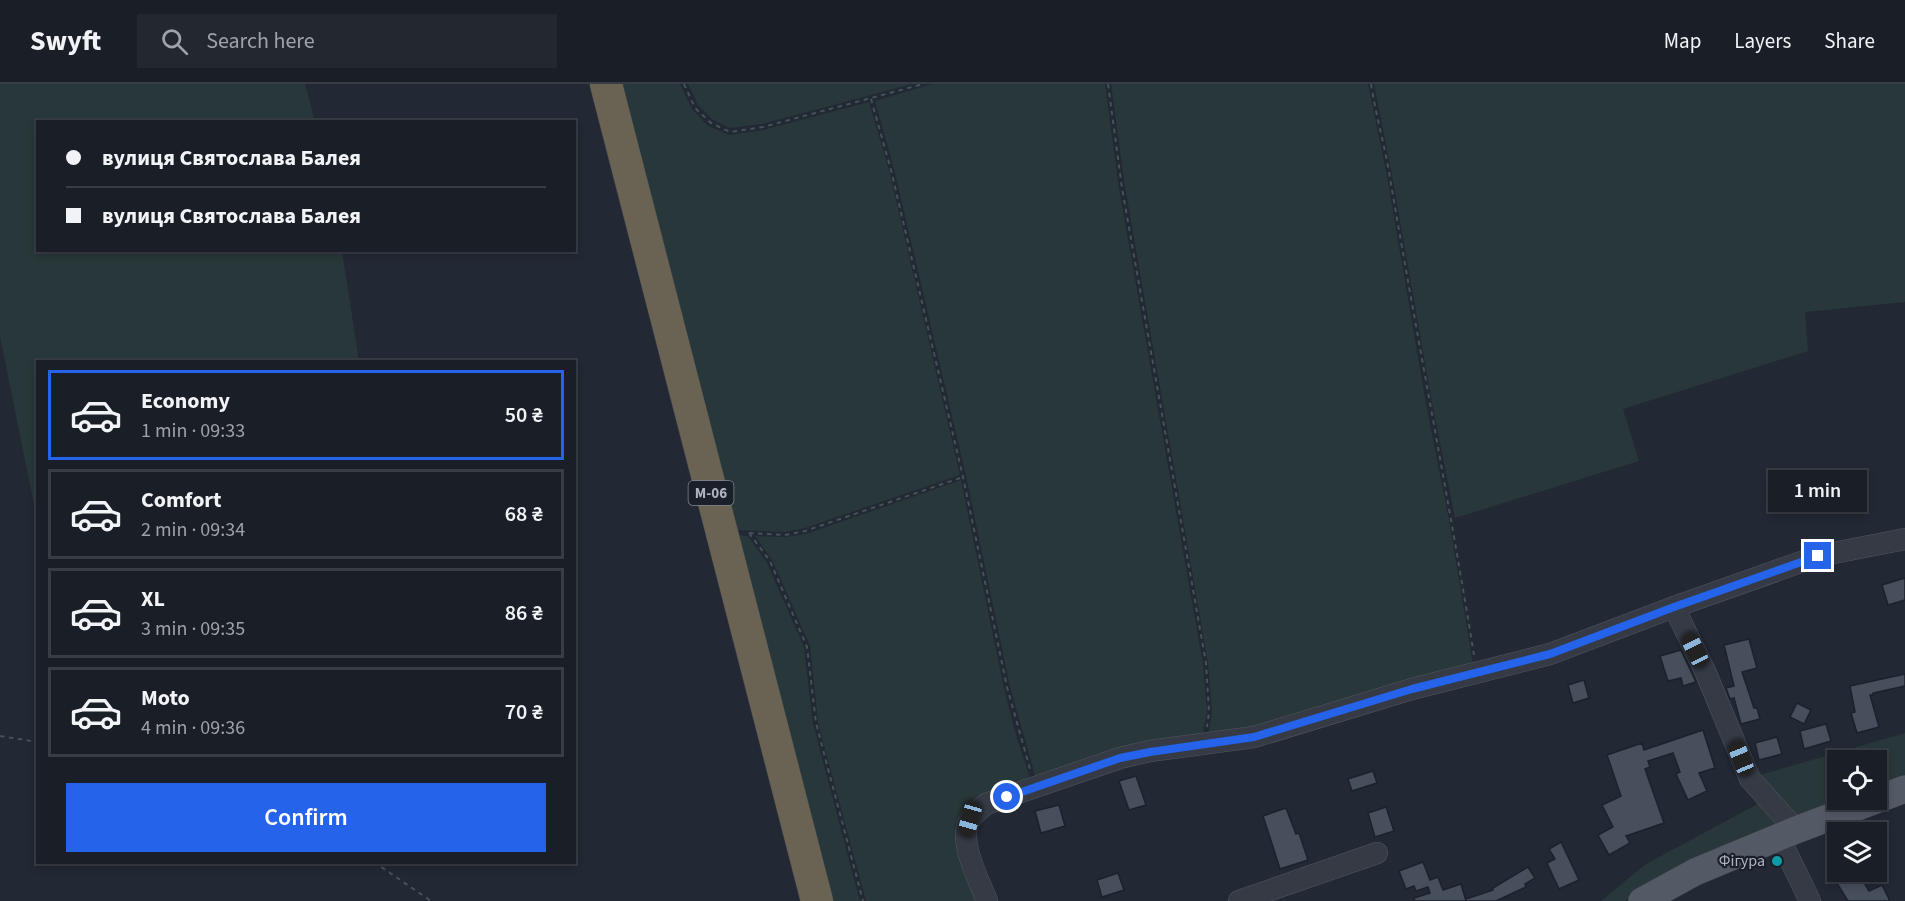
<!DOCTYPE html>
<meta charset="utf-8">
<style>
body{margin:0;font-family:"Source Sans 3",sans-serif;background:#23272f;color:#f1f3f6;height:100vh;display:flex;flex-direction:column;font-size:22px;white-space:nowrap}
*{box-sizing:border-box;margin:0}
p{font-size:20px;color:#9fa2a7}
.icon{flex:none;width:33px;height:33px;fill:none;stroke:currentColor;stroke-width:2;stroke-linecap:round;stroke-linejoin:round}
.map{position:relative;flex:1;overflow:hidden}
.sheet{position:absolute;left:36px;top:276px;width:540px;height:504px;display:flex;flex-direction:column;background:#1a1e27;border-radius:0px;box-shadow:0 3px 9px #0003,0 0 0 2px #383c44}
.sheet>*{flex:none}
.top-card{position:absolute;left:36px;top:36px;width:540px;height:132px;border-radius:0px;box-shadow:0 3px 9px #0003,0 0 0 2px #383c44;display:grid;align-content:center;height:132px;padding:0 30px;background:#1a1e27}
.fabs{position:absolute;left:1827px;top:666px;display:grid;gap:12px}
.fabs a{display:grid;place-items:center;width:60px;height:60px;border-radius:0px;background:#1a1e27;box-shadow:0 3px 9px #0003,0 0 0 2px #383c44;font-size:30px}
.end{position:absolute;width:27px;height:27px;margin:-14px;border:8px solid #2563eb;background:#fff;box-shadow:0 0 0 3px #fff}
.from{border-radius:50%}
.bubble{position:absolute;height:42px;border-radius:0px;background:#1a1e27;box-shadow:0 3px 9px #0003,0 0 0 2px #383c44;font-size:20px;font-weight:600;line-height:42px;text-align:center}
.car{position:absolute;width:18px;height:36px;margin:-18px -9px;border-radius:8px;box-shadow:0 0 4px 2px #0007;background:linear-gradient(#222 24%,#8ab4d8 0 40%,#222 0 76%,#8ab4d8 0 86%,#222 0)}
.top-card b{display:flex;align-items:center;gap:21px;height:57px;font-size:22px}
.top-card b+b{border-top:2px solid #383c44}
.top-card i{width:15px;height:15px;background:#f1f3f6}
ul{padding:10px 0 0;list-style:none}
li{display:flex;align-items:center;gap:18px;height:90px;margin:0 12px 9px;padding:0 18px;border:3px solid #383c44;border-radius:0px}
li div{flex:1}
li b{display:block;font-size:22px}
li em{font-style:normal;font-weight:600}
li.active{border-color:#2563eb}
li>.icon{width:54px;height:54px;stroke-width:1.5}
.primary-button{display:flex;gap:12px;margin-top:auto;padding:12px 30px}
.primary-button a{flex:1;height:69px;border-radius:0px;background:#2563eb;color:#fff;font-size:24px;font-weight:600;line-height:69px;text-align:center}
header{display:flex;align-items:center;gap:36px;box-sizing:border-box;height:84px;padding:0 30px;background:#1a1e27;border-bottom:2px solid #383c44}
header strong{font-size:28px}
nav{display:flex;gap:33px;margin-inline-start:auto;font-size:21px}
.search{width:420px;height:54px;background:#23272f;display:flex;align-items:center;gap:15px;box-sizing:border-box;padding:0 21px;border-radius:0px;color:#9fa2a7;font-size:22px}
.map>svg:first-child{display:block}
.green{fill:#283739}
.building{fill:#474e5c;stroke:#1c212b;stroke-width:1.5}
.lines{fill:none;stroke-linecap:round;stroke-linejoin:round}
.minor-casing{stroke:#525762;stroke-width:22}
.major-casing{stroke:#3e434e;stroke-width:28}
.highway-casing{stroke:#3f444f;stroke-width:33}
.path{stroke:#455256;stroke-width:2;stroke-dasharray:4.5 4.5;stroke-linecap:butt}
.minor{stroke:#353a45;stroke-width:21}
.major{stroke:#535965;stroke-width:27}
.highway{stroke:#6a6353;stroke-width:32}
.route{stroke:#2563eb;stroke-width:8}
.culture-dot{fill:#0f9aa8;stroke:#1a1f29;stroke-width:2}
.labels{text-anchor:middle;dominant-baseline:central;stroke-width:4.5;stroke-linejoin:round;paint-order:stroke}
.shield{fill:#1a1f29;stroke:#828793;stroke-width:1.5}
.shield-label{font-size:15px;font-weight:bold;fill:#afb4c1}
.poi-label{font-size:16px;fill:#afb4c1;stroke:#1a1f29;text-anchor:end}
</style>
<header>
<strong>Swyft</strong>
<div class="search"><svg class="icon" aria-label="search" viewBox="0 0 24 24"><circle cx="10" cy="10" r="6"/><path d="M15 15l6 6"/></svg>Search here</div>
<nav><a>Map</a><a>Layers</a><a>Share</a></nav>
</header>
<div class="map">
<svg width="1905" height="817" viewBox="0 0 1905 817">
<rect width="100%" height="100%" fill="#222834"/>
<g class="green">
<path d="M0 0H305L315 37 38 38V166L342 167 359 277 38 278 37 436 0 252Z"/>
<path d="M618 0H680L692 25 708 42 729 51 763 46 869 18 889 86 960 391 805 444 785 448 734 446Z"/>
<path d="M688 0H912L762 40 730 44 713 36 698 21Z"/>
<path d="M932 0H1105L1119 104 1203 580 1207 628 1201 658 1033 701 1035 691 1010 603 966 392 894 85 875 17Z"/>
<path d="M1111 0H1368L1387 92 1426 320 1449 436 1474 586 1207 657 1212 629 1208 579 1125 103Z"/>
<path d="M1374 0H1905V218L1805 228 1808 267 1623 325 1639 377 1455 434 1432 319 1392 91Z"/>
<path d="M961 396 1004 604 1015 648 1029 691 1026 703 967 733 984 817H866L818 639 810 562 772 476 755 452 785 453 806 450Z"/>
<path d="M736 451 748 452 767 479 804 563 813 640 860 817H830Z"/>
<path d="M1905 649V694L1877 705 1876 676H1838V716H1849L1793 737 1753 693Z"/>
<path d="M1765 716 1786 740 1647 802 1625 817H1601L1646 780Z"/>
</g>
<g class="building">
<path d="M1905 494V516L1888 521 1882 501Z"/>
<path d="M1749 555 1757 584 1742 588 1754 624H1757L1760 635 1741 640 1734 614 1730 615 1726 604 1734 602 1724 561Z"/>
<path d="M1681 566 1696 598 1683 602 1681 594 1668 597 1660 572Z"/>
<path d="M1905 590V602L1873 609V611H1870L1879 643 1857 649 1851 629 1855 628 1850 602Z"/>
<path d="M1584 596 1589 614 1573 619 1568 601Z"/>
<path d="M1797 619 1811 626 1804 640 1790 633Z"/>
<path d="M1826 640 1831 657 1804 665 1800 647Z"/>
<path d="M1703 646 1715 684 1699 689 1707 707 1688 716 1676 690 1680 688 1673 669 1648 677 1650 683 1645 685 1664 739 1626 752 1630 759 1609 771 1598 751 1613 743 1602 721 1621 712 1607 671 1642 659 1644 666Z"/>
<path d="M1777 653 1782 670 1759 676 1755 659Z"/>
<path d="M1373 687 1377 699 1352 707 1348 695Z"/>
<path d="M1136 692 1146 721 1129 726 1119 697Z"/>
<path d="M1059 721 1065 742 1041 749 1035 727Z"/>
<path d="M1386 723 1394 747 1375 753 1368 729Z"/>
<path d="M1286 724 1296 750 1299 749 1308 776 1280 785 1263 732Z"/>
<path d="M1561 758 1579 796 1559 805 1547 779 1555 775 1549 765Z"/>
<path d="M1423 778 1430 796 1438 793 1443 806 1461 800 1466 817H1415L1414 814 1430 809 1428 803 1416 807 1414 802 1406 805 1399 787Z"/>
<path d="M1528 783 1535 794 1525 800 1526 803 1496 817H1466V815L1493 806V804Z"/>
<path d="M1830 788H1858L1869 807 1882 801 1890 817H1848Z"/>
<path d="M1118 789 1124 806 1102 813 1097 796Z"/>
</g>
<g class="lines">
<defs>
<g id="minor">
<path d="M1674 523 1705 587 1750 695 1796 746"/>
<path d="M1780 755 1810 817"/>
<path d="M987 817C979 796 956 754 971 734 975 729 981 725 986 720L1120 674 1150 667 1254 653 1412 605 1550 570 1674 523 1818 472 1905 455"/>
<path d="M1239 817 1377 769"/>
</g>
<path id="major" d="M1642 817 1695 788 1796 746 1905 705"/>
<path id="highway" d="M606 0 817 817"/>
</defs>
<use href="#minor" class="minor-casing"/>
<use href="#major" class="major-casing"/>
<use href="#highway" class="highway-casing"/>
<g class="path">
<path d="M684 0 695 24 711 39 730 48 763 43 923 0"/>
<path d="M1108 0 1122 104 1206 579 1209 628 1207 643"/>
<path d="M1371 0C1376 32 1385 62 1390 94 1417 253 1448 411 1474 571"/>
<path d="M871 15 891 86 963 393 1007 603 1030 685"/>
<path d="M749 449 770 477 807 563 816 639 863 817"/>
<path d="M749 449 785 451 805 447 963 393"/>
<path d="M0 652 38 658"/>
<path d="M374 778 431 817"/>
</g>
<use href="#minor" class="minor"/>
<use href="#major" class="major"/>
<use href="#highway" class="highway"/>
</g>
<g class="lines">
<path class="route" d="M1007 713 1120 674 1150 668 1254 653 1412 605 1550 570 1674 523 1818 472"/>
</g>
<circle class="culture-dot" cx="1777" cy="777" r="6"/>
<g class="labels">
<rect class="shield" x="688.5" y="397" width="45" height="24" rx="4.5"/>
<g class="shield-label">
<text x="711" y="409">М-06</text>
</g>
<g class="poi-label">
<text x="1765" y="777">Фігура</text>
</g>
</g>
</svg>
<div class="fabs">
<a><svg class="icon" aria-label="locate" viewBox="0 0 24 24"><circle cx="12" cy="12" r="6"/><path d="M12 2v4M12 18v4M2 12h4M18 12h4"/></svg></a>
<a><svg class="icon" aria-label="layers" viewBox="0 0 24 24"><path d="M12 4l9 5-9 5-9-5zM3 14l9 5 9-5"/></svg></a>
</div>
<i class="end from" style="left:1007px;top:713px"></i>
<i class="end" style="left:1818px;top:472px"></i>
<div class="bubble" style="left:1768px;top:386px;width:99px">1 min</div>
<i class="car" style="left:1695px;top:566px;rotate:334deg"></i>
<i class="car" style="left:1741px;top:674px;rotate:338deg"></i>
<i class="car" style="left:970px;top:735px;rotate:196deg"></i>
<div class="top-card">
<b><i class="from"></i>вулиця Святослава Балея</b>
<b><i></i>вулиця Святослава Балея</b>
</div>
<section class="sheet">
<ul>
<li class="active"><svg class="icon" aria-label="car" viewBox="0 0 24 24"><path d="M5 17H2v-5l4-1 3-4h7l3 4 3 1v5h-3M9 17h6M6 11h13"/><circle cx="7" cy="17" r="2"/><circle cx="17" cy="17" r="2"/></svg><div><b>Economy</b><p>1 min · 09:33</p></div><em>50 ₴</em></li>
<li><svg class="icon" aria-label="car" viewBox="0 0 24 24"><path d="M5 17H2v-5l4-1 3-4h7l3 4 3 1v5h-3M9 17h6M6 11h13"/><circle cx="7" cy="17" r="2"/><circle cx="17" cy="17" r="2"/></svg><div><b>Comfort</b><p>2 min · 09:34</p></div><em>68 ₴</em></li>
<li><svg class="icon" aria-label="car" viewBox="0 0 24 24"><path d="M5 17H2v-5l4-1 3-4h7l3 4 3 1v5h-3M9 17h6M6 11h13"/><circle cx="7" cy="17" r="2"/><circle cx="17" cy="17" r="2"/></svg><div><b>XL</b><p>3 min · 09:35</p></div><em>86 ₴</em></li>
<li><svg class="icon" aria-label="car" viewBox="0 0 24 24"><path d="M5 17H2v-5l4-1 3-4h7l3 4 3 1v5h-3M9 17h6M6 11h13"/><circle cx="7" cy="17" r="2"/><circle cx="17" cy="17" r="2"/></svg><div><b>Moto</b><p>4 min · 09:36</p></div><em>70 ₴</em></li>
</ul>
<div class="primary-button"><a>Confirm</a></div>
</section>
</div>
